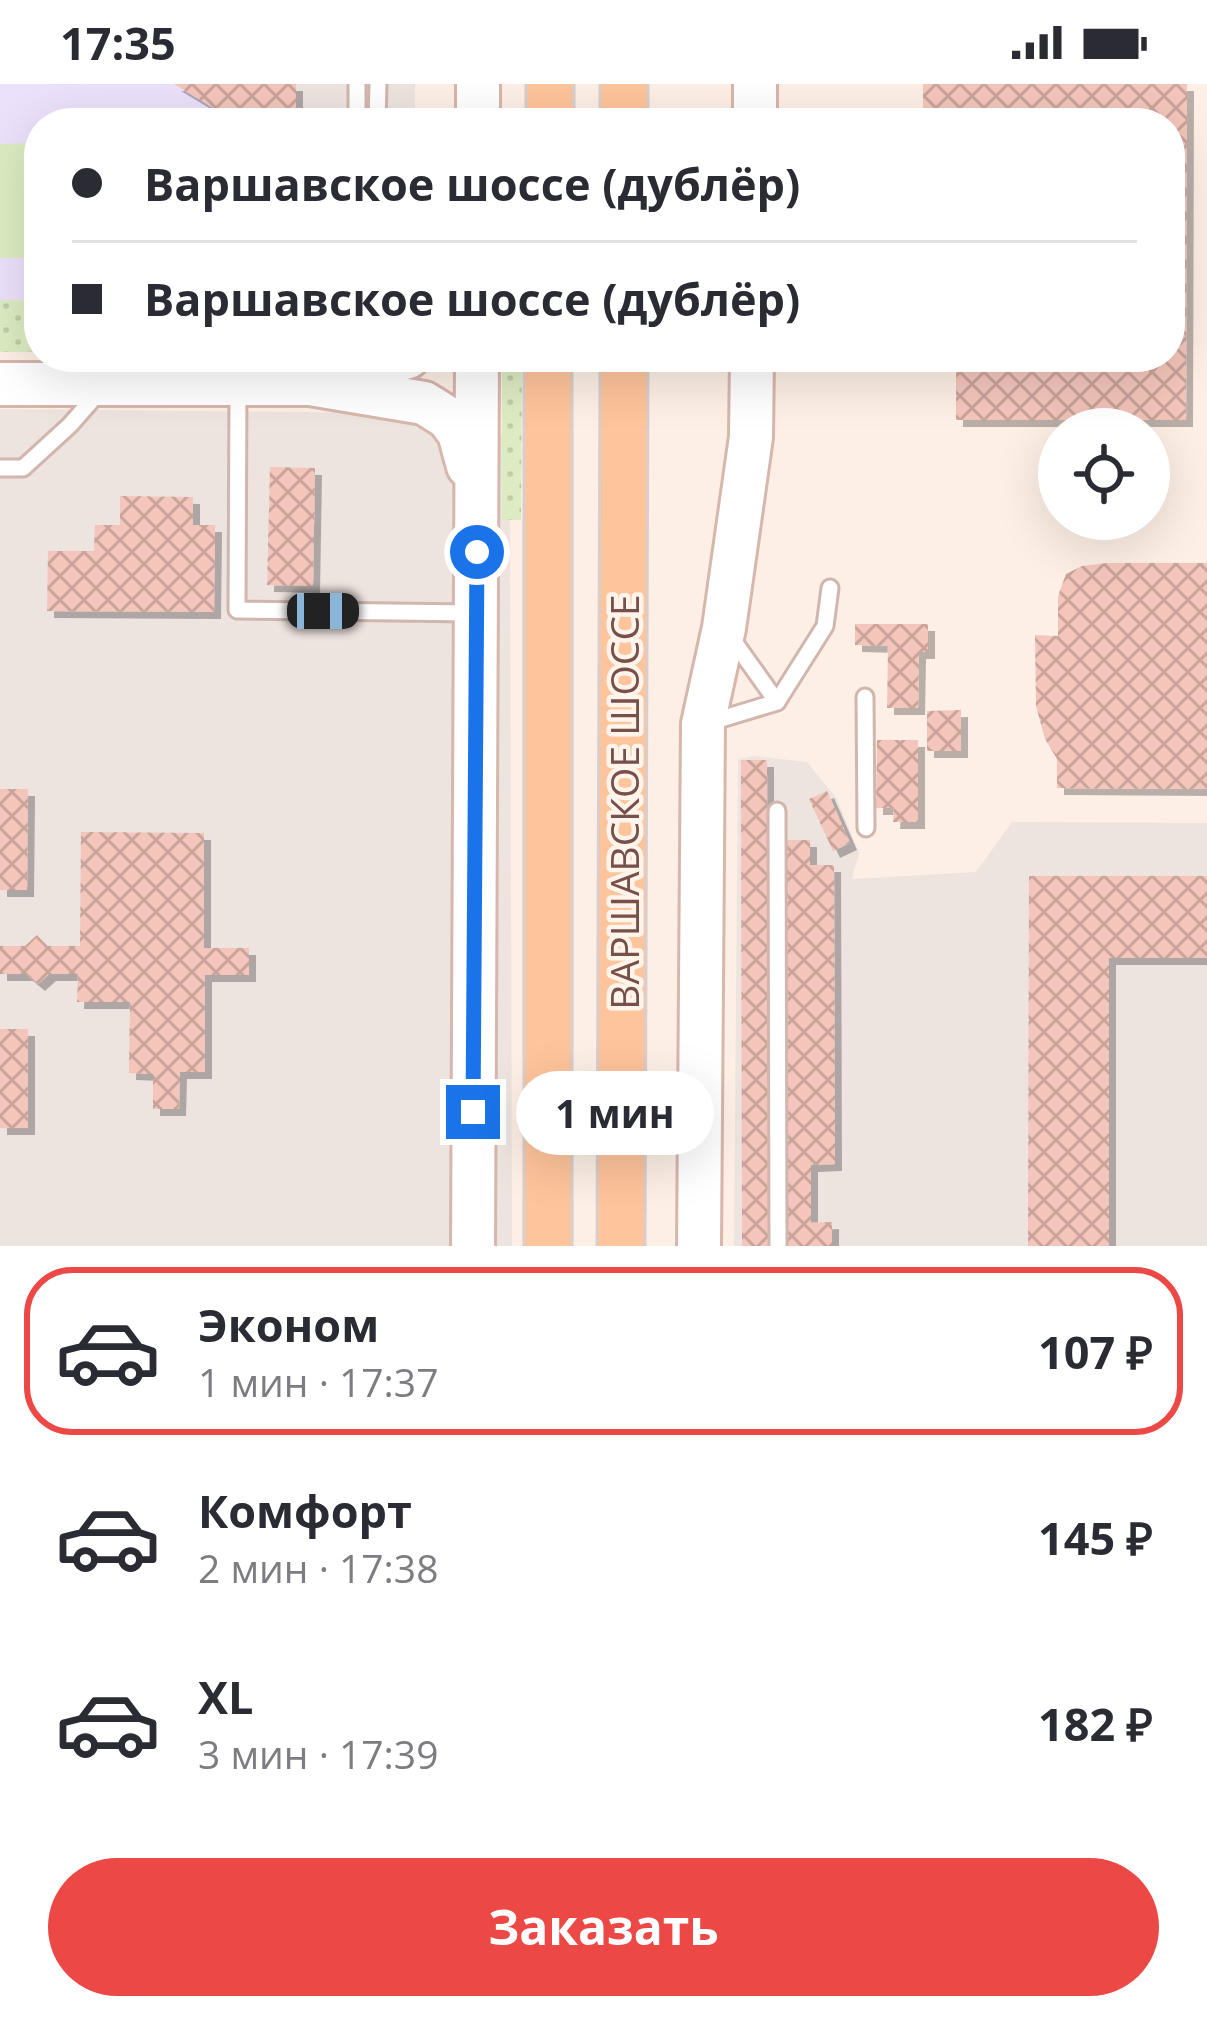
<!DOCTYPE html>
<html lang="ru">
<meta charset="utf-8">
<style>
body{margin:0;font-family:"Open Sans",sans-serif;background:#f7f7f7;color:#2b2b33;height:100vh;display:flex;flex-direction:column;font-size:45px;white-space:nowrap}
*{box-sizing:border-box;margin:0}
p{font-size:39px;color:#7c7c81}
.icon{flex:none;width:66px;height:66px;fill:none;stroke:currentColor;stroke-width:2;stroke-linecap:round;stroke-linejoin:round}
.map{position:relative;height:1162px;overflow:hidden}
.details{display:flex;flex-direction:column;background:#fff;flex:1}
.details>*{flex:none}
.banner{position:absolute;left:24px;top:24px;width:1161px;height:264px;border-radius:48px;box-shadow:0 12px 48px #0002;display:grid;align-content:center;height:264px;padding:0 48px;background:#fff}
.tools{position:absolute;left:1038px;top:324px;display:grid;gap:24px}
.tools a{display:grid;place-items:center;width:132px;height:132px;border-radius:50%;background:#fff;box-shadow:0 12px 48px #0002;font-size:60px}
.end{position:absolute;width:54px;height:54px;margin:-27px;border:15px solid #1a73e8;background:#fff;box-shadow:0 0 0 6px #fff}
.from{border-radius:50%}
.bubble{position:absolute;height:84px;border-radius:42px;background:#fff;box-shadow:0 12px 48px #0002;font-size:39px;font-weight:700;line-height:84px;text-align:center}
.car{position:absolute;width:36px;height:72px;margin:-36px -18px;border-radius:15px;box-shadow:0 0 9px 3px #0007;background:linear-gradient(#222 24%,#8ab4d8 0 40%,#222 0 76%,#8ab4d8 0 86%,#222 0)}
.banner b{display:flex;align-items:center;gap:42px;height:114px;font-size:45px}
.banner b+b{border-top:3px solid #e1e1e2}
.banner i{width:30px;height:30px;background:#2b2b33}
ul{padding:21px 0 0;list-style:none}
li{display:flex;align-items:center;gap:36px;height:168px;margin:0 24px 18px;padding:0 24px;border:6px solid transparent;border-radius:48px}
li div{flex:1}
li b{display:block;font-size:45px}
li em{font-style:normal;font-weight:700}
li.current{border-color:#ec4845}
li>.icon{width:108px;height:108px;stroke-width:1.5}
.action{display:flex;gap:24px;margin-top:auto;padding:24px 48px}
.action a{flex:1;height:138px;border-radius:72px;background:#ec4845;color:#fff;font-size:48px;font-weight:700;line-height:138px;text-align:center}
.status{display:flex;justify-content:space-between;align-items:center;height:84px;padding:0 60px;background:#fff;direction:ltr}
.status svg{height:33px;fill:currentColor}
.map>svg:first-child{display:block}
.industrial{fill:#ede3df}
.education{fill:#ece1fa}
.grass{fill:url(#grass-dots)}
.pitch{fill:#dcecc2}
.building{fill:url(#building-cross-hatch);filter:url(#shadow)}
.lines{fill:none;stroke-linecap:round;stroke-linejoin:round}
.lane-casing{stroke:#d1b6ad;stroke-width:21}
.secondary-casing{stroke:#d7b6ac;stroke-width:48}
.primary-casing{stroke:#d9cecc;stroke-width:51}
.lane{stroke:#fff;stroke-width:15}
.secondary{stroke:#fff;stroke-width:42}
.primary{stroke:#fec49b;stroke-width:45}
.route{stroke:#1a73e8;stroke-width:15}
.labels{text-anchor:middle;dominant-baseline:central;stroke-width:9;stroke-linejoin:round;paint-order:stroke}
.street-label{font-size:39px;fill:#775049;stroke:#fff4ec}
</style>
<div class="status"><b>17:35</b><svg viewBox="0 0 49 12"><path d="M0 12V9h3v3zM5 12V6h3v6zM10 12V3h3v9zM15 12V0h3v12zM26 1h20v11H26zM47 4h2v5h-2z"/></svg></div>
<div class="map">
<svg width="1207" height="1162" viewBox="0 0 1207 1162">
<defs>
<pattern id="grass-dots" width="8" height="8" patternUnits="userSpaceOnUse" patternTransform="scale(3)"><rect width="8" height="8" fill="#dcecc2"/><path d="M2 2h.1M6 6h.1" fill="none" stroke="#c0cca8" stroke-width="1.8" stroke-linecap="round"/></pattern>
<pattern id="building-cross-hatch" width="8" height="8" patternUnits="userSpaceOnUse" patternTransform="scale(3)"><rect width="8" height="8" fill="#f4c6bb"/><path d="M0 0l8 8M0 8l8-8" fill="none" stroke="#caa39a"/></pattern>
<filter id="shadow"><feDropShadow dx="7" dy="7" stdDeviation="0" flood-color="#0004"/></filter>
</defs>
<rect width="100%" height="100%" fill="#fdefe5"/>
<g class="industrial">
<path d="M0 0H415V39H39V216L0 217Z"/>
<path d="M0 325 485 330 504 353 510 391 512 1162H0Z"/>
<path d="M754 672 807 678 837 715 859 769 852 795 976 788 1012 738 1207 739V1162H734L738 675Z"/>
</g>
<path class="education" d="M0 0H174L230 34V39H39V215H0Z"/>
<g class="grass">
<path d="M39 216V268H0V217Z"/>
<path d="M502 273H522L521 436H502Z"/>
</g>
<path class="pitch" d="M39 59V174H0V60Z"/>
<g class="building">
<path d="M174 0H296V39H230V34Z"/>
<path d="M923 0H1187L1186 336H956V273H1170V39H923Z"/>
<path d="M270 383 315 384 313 502 267 501Z"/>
<path d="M120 412 193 413V441H215L214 528 47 527 48 467H94L95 441H120Z"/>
<path d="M1107 479H1207V705L1057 704V675L1045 655 1036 622 1035 551 1058 552V512L1066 490 1082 482Z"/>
<path d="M855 540H928V568H919L918 624H887L888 562 855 561Z"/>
<path d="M961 626V667H927V627Z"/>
<path d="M877 656H918V738H893L894 724H876Z"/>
<path d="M741 676H767L768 1162H742Z"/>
<path d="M0 705H28L27 806H0Z"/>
<path d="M827 707 850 759 833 767 809 715Z"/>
<path d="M81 748 204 749V864H249V891H205V988H180L179 1025H153V990L129 989 130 918H77L78 890H49L38 900 26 890H0V862H25L37 851 47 862H80Z"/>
<path d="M786 756H810V781H834L835 1080 811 1081V1139L832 1138V1162H786Z"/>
<path d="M1029 792H1207V874H1109V1162H1028Z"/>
<rect x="0" y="945" width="28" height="99"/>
</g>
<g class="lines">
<defs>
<g id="lane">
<path d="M357 0V39"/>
<path d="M377 39 378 0"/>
<path d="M238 305 237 526 472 529"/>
<path d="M0 384H23L70 341 98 309"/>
<path d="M730 552 777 618"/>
<path d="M865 613 866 744"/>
<path d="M711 638 777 618 825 542 830 504"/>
<path d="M777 727 778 1162"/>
</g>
<g id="secondary">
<path d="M478 39V0"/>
<path d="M755 39V0"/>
<path d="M322 297 408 273"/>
<path d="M0 300H310L424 319 448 334 459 349 468 382"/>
<path d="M473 1162 477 273"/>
<path d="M699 1162 703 640 724 544 751 353 752 273"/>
</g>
<g id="primary">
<path d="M550 39V0"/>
<path d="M624 39V0"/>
<path d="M548 273V1162"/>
<path d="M621 1162 624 273"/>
</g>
</defs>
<use href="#lane" class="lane-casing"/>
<use href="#secondary" class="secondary-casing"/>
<use href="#primary" class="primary-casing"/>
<use href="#lane" class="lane"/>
<use href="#secondary" class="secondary"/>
<use href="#primary" class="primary"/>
</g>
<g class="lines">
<path class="route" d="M473 1028 477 468"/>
</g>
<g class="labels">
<g class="street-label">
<text transform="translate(623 718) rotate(-90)">ВАРШАВСКОЕ ШОССЕ</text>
</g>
</g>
</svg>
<div class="tools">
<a><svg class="icon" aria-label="locate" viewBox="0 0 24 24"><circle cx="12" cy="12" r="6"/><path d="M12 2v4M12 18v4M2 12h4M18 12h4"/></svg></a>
</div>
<i class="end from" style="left:477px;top:468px"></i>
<i class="end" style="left:473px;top:1028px"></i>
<div class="bubble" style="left:516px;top:987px;width:198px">1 мин</div>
<i class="car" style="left:323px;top:527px;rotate:90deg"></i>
<div class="banner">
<b><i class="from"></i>Варшавское шоссе (дублёр)</b>
<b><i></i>Варшавское шоссе (дублёр)</b>
</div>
</div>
<section class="details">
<ul>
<li class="current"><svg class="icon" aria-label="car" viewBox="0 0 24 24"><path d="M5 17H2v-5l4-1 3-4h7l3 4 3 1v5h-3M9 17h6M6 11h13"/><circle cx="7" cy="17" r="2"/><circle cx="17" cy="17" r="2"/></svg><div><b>Эконом</b><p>1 мин · 17:37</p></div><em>107 ₽</em></li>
<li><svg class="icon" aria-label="car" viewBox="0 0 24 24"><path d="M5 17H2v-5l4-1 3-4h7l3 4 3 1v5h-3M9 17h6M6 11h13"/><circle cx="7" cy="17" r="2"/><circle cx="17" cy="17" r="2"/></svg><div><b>Комфорт</b><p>2 мин · 17:38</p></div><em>145 ₽</em></li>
<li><svg class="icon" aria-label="car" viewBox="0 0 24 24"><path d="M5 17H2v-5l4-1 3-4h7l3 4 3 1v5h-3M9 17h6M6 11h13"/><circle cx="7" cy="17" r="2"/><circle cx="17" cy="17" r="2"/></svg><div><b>XL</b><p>3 мин · 17:39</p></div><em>182 ₽</em></li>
</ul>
<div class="action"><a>Заказать</a></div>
</section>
